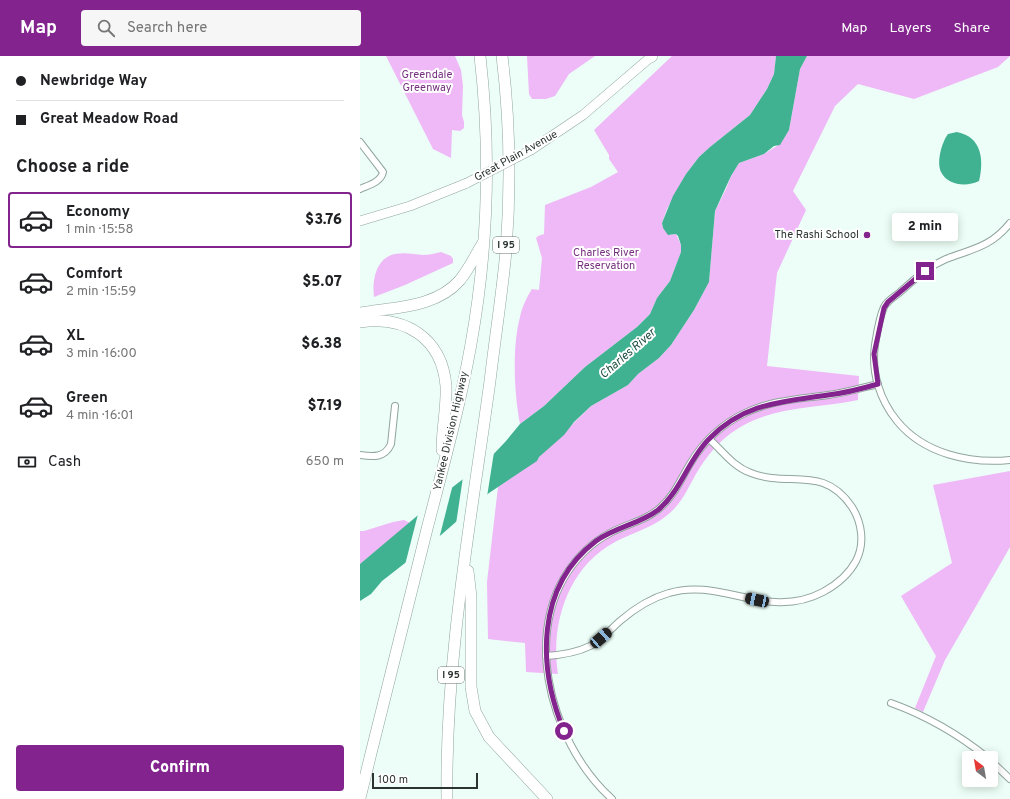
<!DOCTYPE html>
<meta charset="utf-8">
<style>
body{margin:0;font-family:Overpass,sans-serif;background:#f6f6f6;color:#202124;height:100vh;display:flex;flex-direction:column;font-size:15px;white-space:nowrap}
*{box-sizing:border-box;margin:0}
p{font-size:13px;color:#757577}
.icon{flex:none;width:22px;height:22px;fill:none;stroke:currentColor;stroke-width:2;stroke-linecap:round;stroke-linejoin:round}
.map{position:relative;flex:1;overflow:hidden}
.details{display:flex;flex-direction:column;background:#fff;width:360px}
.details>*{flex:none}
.hud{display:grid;align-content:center;height:88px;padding:0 16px;background:#fff}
.needle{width:26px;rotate:329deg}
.tools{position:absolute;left:602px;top:695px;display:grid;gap:8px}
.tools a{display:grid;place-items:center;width:36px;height:36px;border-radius:4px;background:#fff;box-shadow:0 2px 10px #0003;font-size:20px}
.scale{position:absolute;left:12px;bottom:10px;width:106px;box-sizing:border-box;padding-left:4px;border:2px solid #2b3431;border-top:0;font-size:11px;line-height:14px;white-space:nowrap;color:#2b3431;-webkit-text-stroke:3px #fff;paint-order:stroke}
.end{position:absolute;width:18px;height:18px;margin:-9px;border:5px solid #82238e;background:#fff;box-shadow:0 0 0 2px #fff}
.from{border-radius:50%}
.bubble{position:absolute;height:28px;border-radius:4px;background:#fff;box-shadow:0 2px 10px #0003;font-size:13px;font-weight:800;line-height:28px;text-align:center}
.car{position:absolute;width:12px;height:24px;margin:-12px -6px;border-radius:5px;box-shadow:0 0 3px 1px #0007;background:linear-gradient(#222 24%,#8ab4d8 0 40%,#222 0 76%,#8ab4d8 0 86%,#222 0)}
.hud b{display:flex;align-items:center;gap:14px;height:38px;font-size:15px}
.hud b+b{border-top:1px solid #e0e0e0}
.hud i{width:10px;height:10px;background:#202124}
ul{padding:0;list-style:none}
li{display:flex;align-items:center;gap:12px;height:56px;margin:0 8px 6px;padding:0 8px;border:2px solid transparent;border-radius:4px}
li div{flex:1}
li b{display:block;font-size:15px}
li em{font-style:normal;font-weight:800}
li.active{border-color:#82238e}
li>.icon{width:36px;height:36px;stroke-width:1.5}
h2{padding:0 16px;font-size:18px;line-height:48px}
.pay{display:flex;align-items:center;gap:10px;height:44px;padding:0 16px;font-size:15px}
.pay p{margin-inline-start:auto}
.button{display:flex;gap:8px;margin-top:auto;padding:8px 16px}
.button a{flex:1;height:46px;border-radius:4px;background:#82238e;color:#fff;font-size:16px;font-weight:800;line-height:46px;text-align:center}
header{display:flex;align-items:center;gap:24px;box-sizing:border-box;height:56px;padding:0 20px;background:#82238e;color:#fff}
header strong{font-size:19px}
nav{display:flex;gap:22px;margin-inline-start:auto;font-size:14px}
.search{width:280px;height:36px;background:#f6f6f6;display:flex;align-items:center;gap:10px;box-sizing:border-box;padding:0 14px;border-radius:4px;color:#757577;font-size:15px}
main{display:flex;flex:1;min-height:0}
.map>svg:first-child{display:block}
.green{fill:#efb8f6}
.water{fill:#40b191}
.pier{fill:#ecfef7}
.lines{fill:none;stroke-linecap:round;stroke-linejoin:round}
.minor-casing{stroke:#90a59d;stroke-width:8}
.secondary-casing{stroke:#90a59d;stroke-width:10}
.motorway-casing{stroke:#90a59d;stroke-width:12}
.minor{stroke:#fff;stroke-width:6}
.secondary{stroke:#fff;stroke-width:9}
.motorway{stroke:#fff;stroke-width:11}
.secondary-bridge-casing{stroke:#90a59d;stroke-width:10;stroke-linecap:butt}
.secondary-bridge{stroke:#fff;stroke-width:9}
.route{stroke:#82238e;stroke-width:5}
.poi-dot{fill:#82238e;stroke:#fff;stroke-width:1.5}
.labels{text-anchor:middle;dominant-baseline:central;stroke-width:4;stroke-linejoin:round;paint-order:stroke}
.shield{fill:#fff;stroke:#6b716f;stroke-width:1}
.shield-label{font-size:10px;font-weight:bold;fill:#2b3431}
.park-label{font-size:11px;fill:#752f7e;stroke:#fff}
.street-label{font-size:11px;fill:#2b3431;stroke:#fff}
.poi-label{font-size:11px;fill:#2b3431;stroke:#fff;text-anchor:end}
.water-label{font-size:12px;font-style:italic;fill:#1f4e40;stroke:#fff}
</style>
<header>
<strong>Map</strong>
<div class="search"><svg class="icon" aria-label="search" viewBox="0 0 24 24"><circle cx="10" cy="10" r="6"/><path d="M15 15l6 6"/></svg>Search here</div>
<nav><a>Map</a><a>Layers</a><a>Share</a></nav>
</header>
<main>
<section class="details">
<div class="hud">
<b><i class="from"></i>Newbridge Way</b>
<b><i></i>Great Meadow Road</b>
</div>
<h2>Choose a ride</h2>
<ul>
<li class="active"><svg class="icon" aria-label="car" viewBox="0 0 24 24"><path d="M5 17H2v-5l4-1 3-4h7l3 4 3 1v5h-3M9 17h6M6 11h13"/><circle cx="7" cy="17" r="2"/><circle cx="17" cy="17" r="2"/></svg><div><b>Economy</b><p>1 min · 15:58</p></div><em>$3.76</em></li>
<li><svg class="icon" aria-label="car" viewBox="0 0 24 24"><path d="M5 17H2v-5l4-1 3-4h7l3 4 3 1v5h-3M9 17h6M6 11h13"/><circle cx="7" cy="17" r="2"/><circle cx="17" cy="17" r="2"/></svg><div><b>Comfort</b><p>2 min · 15:59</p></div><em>$5.07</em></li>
<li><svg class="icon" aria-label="car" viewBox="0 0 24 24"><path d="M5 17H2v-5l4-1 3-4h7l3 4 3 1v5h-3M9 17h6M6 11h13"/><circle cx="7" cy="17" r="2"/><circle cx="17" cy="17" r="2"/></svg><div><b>XL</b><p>3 min · 16:00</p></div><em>$6.38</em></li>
<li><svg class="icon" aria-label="car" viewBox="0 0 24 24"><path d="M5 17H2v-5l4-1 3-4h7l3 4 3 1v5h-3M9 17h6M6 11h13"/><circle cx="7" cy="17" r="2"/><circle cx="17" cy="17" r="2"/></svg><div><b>Green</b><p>4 min · 16:01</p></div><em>$7.19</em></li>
</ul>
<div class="pay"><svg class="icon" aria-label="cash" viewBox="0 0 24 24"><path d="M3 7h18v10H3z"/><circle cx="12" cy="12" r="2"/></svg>Cash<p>650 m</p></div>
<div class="button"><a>Confirm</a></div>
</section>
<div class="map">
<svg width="650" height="743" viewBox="0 0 650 743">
<rect width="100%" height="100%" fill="#ecfef7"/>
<g class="green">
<path d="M26 0H95L101 14 103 30 102 59 104 66V72L100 75 92 74 91 102 73 93Z"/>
<path d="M167 0H235L209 18 195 40 186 43H172L169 38Z"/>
<path d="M312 0H416L414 18 407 33 390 59 350 91 339 101 326 118 307 153 302 167 303 172 310 179 316 178 321 189V196L310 225 297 242 290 258 277 271 225 311 184 350 160 368C154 337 152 291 160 261 162 251 167 241 172 233L179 234 182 202 176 182 178 180 184 178 185 149 231 131 258 116 249 103V99L234 74Z"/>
<path d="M447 0H650L638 11 554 43 498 28 475 50 433 135 446 154 417 217 407 310 499 320 498 344C460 352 419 350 384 369 365 379 350 395 339 413 330 427 325 442 313 454 296 471 276 475 255 486 208 511 190 568 198 618L166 616 165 587 128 583 127 526 138 431 177 404 179 401 231 350 268 329 278 318 299 302 311 289 334 254 349 226 355 155 366 133 371 120 379 107 404 98 420 88 429 74 440 13Z"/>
<path d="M81 196 91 200 93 203V207L45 229 14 241C12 224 16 202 35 198 44 196 54 198 63 199 69 199 76 197 81 196Z"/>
<path d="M650 415V491L585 604 563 656 555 652 576 600 541 540 592 507 573 429Z"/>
<path d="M44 464 50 467 0 508V475H4L33 466Z"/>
</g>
<g class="water">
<path d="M416 0H447L440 13 429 74 420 89 414 90 404 98 379 107 371 120 355 155 349 226 334 254 311 289 299 302 278 318 268 329 231 350 214 366 204 379 179 401 177 405 129 437 81 479 22 525 11 538 0 545V508L76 444 129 403 146 385 160 368 184 350 225 311 277 271 290 258 297 242 310 225 321 196V189L318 180 316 178 308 179 303 172 302 167 313 140 326 118 339 101 350 91 390 59 407 33 414 18Z"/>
<path d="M597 76C622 81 624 104 619 125 607 131 588 130 581 116 576 106 582 86 588 78Z"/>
</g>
<g class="pier">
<path d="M134 396 127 441 111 457 96 468 103 421Z"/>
<path d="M93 428 79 483 45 509 58 458Z"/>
</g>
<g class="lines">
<defs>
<g id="minor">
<path d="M0 86 23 116C21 126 9 129 0 133"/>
<path d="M650 167C631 191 612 193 586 203 567 211 554 224 539 237 534 241 527 245 524 251 519 262 517 277 515 289 511 317 520 344 537 365 564 398 610 408 650 404"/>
<path d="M0 399C13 401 25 402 31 388L35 350"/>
<path d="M186 600C201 599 216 597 230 590 241 584 250 574 260 565 274 553 291 542 309 537 361 521 408 565 463 536 476 529 489 518 496 505 505 488 502 467 492 451 463 408 429 432 391 417 372 410 363 395 349 383"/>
<path d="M531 647C567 660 598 678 628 702"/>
<path d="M631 705 650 723"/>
<path d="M252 743C188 685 156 563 224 496 232 488 242 481 252 476 269 467 288 464 302 450 315 438 321 423 330 408 343 386 362 368 385 357 412 344 440 343 468 339 485 337 501 332 518 328"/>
</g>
<g id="secondary">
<path d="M171 94 223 59 292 0"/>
<path d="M0 165 50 150 107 127"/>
</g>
<g id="motorway">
<path d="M291 1 292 0"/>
<path d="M0 257C34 251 76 252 100 224 109 213 115 200 123 187"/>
<path d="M0 266C45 259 82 282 86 330 87 351 82 372 82 394"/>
<path d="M108 515 111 541V631L115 655 129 681 187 743"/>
<path d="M0 742C22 652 45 562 67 473 83 411 100 350 111 288 128 193 131 96 120 0"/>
<path d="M87 743C85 603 111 464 130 325 135 282 142 238 146 195 151 130 150 65 142 0"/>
</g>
</defs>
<use href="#minor" class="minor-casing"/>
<use href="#secondary" class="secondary-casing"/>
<use href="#motorway" class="motorway-casing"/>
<use href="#minor" class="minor"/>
<use href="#secondary" class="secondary"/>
<use href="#motorway" class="motorway"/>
<defs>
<path id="secondary-bridge" d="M107 127 171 94"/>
</defs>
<use href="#secondary-bridge" class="secondary-bridge-casing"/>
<use href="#secondary-bridge" class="secondary-bridge"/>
</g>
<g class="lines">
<path class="route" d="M204 675C178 612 175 531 236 485 255 471 280 468 298 454 321 435 328 404 349 383 384 347 421 346 468 339 485 337 501 333 518 328L514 298 524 252 528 246 565 215"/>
</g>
<circle class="poi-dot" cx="507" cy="179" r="4"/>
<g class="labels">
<g class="shield">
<rect x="133" y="181" width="26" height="16" rx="3"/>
<rect x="78" y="611" width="26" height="16" rx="3"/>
</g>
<g class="shield-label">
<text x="146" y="189">I 95</text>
<text x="91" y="619">I 95</text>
</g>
<g class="park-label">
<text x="67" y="19">Greendale<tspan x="67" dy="13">Greenway</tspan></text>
<text x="246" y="197">Charles River<tspan x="246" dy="13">Reservation</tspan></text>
</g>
<g class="street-label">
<text transform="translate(156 100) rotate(-29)">Great Plain Avenue</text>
<text transform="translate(91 375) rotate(-77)">Yankee Division Highway</text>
</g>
<g class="poi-label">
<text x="499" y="179">The Rashi School</text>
</g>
<g class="water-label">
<text transform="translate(268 298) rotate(-41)">Charles River</text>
</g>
</g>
</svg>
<div class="tools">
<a><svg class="needle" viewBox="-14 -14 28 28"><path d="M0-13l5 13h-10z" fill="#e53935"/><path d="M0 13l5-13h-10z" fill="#757577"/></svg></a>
</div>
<div class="scale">100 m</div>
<i class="end from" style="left:204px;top:675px"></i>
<i class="end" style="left:565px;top:215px"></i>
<div class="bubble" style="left:532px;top:157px;width:66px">2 min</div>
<i class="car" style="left:397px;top:544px;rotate:282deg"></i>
<i class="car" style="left:241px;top:582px;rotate:49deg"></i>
</div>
</main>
